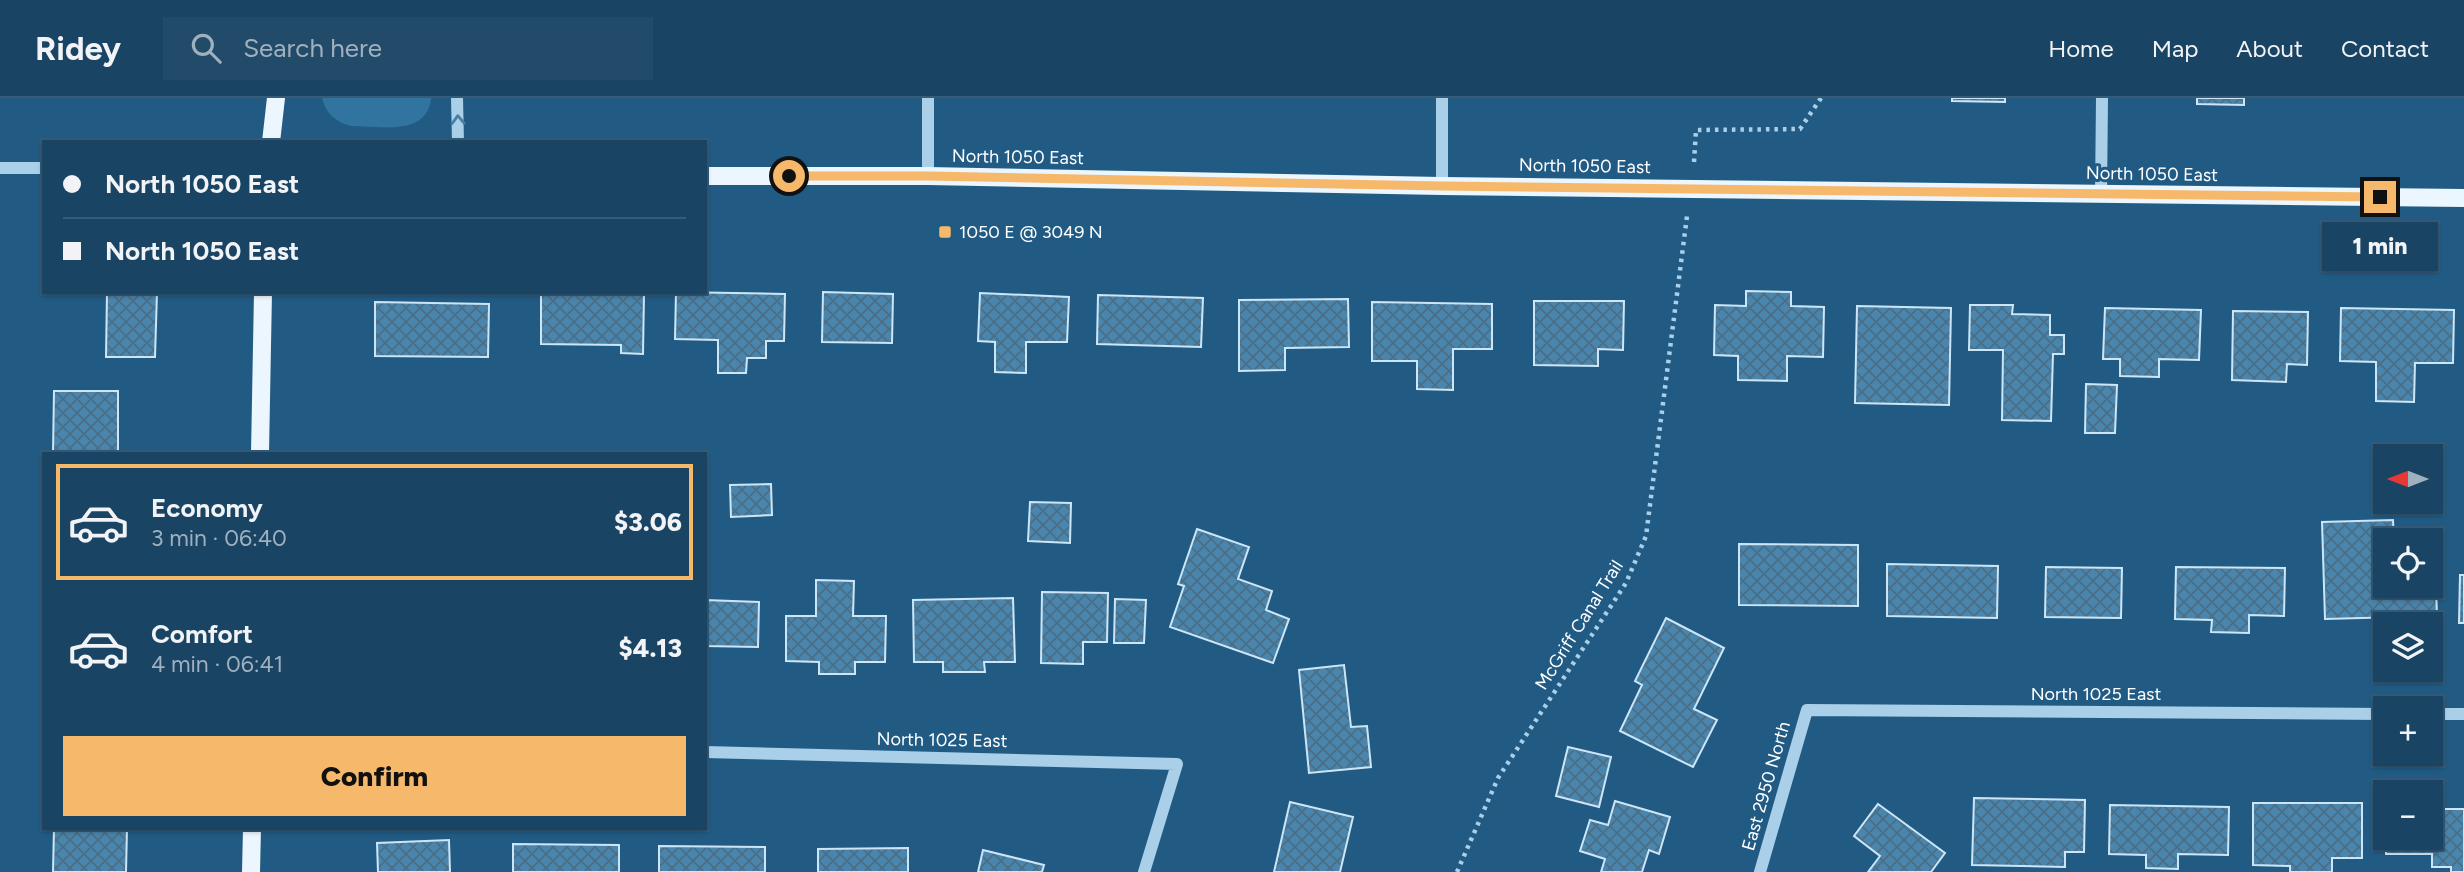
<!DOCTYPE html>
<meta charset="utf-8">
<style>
body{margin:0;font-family:Figtree,sans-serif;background:#224b69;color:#f1f3f6;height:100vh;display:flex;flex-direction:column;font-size:26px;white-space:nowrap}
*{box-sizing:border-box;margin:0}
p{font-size:23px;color:#9fb0be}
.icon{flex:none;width:38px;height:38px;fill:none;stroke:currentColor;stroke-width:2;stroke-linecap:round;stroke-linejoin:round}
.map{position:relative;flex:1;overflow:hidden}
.details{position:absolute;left:42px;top:354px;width:665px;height:378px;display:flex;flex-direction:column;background:#194463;border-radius:0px;box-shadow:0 2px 5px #0004,0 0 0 2px #375c78}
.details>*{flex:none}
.banner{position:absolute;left:42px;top:42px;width:665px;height:154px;border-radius:0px;box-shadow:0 2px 5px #0004,0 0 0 2px #375c78;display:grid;align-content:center;height:154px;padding:0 21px;background:#194463}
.needle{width:46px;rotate:270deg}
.controls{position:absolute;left:2373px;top:346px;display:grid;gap:14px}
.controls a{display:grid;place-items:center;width:70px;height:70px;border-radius:0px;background:#194463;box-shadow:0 2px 5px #0004,0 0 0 2px #375c78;font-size:35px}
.end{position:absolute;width:32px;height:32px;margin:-16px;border:9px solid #f6b86a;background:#111;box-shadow:0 0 0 4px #111}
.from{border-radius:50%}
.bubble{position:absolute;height:49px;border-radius:0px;background:#194463;box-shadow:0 2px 5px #0004,0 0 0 2px #375c78;font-size:23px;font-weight:800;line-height:49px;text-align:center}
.banner b{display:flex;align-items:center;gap:24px;height:66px;font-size:26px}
.banner b+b{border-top:2px solid #375c78}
.banner i{width:18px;height:18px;background:#f1f3f6}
ul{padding:12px 0 0;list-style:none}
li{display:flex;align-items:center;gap:21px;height:116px;margin:0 14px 10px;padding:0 7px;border:4px solid transparent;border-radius:0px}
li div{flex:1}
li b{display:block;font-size:26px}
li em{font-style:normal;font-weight:800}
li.on{border-color:#f6b86a}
li>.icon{width:63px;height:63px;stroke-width:1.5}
.button{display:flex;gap:14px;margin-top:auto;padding:14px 21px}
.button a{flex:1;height:80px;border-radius:0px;background:#f6b86a;color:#111;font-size:28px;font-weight:800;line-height:80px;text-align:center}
header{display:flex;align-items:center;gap:42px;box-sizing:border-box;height:98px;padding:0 35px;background:#194463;border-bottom:2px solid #375c78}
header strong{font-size:33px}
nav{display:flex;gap:38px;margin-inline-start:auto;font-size:24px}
.search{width:490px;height:63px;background:#224b69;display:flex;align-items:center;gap:18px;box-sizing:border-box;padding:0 24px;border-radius:0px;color:#9fb0be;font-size:26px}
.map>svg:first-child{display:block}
.green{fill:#3174a0}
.building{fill:url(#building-cross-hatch);stroke:#cde6f7;stroke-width:2}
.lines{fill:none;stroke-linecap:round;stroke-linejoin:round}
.path{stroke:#a9cfe9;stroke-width:4.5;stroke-dasharray:3.5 5;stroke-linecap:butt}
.minor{stroke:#a9cfe9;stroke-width:12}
.major{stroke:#ecf6fe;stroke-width:18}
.oneway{stroke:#4a7ea2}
.route{stroke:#f6b86a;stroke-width:9}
.poi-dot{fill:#f6b86a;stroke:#215b84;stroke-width:2.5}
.labels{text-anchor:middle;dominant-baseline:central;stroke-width:6;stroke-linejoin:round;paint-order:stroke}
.street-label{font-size:18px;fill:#fff;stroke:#215b84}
.poi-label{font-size:18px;fill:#fff;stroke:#215b84;text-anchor:start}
</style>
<header>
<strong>Ridey</strong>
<div class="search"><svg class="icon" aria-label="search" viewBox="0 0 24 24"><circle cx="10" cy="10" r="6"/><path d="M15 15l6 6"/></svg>Search here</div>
<nav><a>Home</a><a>Map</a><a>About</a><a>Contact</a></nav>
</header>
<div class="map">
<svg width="2464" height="774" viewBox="0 0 2464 774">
<defs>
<pattern id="building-cross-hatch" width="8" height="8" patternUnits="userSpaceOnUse" patternTransform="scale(1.75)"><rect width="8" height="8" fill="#4985ac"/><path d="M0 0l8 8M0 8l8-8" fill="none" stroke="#4a6e86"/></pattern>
</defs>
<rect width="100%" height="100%" fill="#215b84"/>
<path class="green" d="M322 0H431C428 39 378 28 351 28 335 24 326 15 322 0Z"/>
<g class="building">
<path d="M1952 0H2005V4L1952 3Z"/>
<path d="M2197 0H2244V7L2197 6Z"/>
<path d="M1746 193 1791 194V208L1824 209 1823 259 1787 258V283L1738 282V258L1714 257 1715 207 1746 208Z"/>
<path d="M107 194H157L155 259H106Z"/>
<path d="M676 194 785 196 784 243H766V260H747L746 275H718V242L675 241Z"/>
<path d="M823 194 893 196 892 245 822 244Z"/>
<path d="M541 195 644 196 643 256 621 255V247L541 246Z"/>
<path d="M980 195 1069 199 1067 244H1026V275L995 274V244L978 243Z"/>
<path d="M1098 197 1203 200 1201 249 1097 246Z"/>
<path d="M1348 201 1349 249 1285 250V272L1239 273V202Z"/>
<path d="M1534 203H1624L1623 252 1598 251V268L1534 267Z"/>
<path d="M375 204 489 206 488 259 375 258Z"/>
<path d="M1372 204 1492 206V251H1453V292L1417 291V263H1372Z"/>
<path d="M1970 207H2013L2012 216 2050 217V237H2064V256H2053L2051 323 2002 322 2003 252H1969Z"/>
<path d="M1857 208 1951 210 1949 307 1855 305Z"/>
<path d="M2105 210 2201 212 2199 262 2159 261V279L2120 278V261H2103Z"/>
<path d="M2341 210 2454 212 2453 265H2415L2414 304 2376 303V264L2340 263Z"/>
<path d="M2233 213 2308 214 2307 267 2287 266 2286 284 2232 282Z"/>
<path d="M2086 286 2117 287 2115 335H2085Z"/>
<path d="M54 293H118V354L151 355H53Z"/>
<path d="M771 386 772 417 731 419 730 387Z"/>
<path d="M1030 404 1071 405 1070 445 1028 443Z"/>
<path d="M2393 422 2394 443H2385V488H2431V461H2435L2437 518 2325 521 2322 424Z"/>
<path d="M1197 431 1249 449 1238 481 1272 493 1266 512 1289 521 1273 565 1170 529 1184 488 1178 486Z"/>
<path d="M1739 446 1858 447V508L1739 507Z"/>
<path d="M1887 466 1998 468 1997 520 1887 518Z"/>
<path d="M2046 469 2122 470 2121 520 2045 519Z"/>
<path d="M2176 469 2285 470 2284 518 2249 517V535L2211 534 2212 522 2175 521Z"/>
<path d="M2460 477H2464V525H2459Z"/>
<path d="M816 482 854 483 853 518H886L885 564H855V576H819V564L786 563V518H816Z"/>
<path d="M1042 494 1108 495 1107 544H1083V566L1041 565Z"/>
<path d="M1013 500 1015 564H984L985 574H943V564H914L913 502Z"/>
<path d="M1115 501 1146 502 1144 545H1114Z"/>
<path d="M705 502 759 504 758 549 705 548Z"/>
<path d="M1666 520 1724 550 1694 611 1717 622 1693 669 1620 633 1642 587 1635 583Z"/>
<path d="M1344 567 1351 629 1367 628 1371 669 1309 675 1299 572Z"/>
<path d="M1568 649 1611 659 1599 709 1556 698Z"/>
<path d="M1974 700 2085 702 2084 754H2065V769L1972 767Z"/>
<path d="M1615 703 1670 719 1659 756 1649 752 1642 774H1601L1605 761 1580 753 1590 722 1608 727Z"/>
<path d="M1290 704 1353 719 1340 774H1274Z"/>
<path d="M2253 705H2362V760H2332V774H2290V768L2253 767Z"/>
<path d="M1878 706 1945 755 1931 774H1868L1880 758 1854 738Z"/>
<path d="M2110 707 2229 709 2228 757 2178 756V771L2146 770V757L2109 756Z"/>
<path d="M2431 711H2464V774H2451V769H2432V756H2386V740H2431Z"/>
<path d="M54 730H127L126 774H53Z"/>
<path d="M449 742 450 774H378L377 745Z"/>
<path d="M513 746 619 747V774H513Z"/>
<path d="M659 748 765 749V774H659Z"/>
<path d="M908 750V774H818V751Z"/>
<path d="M983 752 1044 767 1042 774H978Z"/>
</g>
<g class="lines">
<g class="path">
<path d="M1694 64 1696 32 1800 31 1821 0"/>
<path d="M1457 774 1498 680 1626 485 1646 438 1687 118"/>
</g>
<g class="minor">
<path d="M457 0 458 44"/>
<path d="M928 0V78"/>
<path d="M1442 0V88"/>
<path d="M0 70H44"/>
<path d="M2101 96 2102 0"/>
<path d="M2431 616H2464"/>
<path d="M705 654 1177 666 1144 774"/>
<path d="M1760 774 1807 612 2385 616"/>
</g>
<g class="major">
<path d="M271 44 276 0"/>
<path d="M705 78H928L1442 88 2464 100"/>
<path d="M260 355 263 194"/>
<path d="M251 774 252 730"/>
</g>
</g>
<defs><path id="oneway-chevron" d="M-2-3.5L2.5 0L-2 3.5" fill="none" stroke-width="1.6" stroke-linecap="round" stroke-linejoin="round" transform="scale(1.75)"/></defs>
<use class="oneway" href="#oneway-chevron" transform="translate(458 22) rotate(-92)"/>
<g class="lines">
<path class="route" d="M789 78H928L1442 88 2380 99"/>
</g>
<rect class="poi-dot" x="938" y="127" width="14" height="14" rx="3.5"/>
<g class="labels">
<g class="street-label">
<text transform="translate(1018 59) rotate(1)">North 1050 East</text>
<text transform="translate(1585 68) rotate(1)">North 1050 East</text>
<text transform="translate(2152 76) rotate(1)">North 1050 East</text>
<text transform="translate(1579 527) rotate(-58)">McGriff Canal Trail</text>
<text x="2096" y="596">North 1025 East</text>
<text transform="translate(942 642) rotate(1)">North 1025 East</text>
<text transform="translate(1766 688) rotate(-74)">East 2950 North</text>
</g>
<g class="poi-label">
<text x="959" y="134">1050 E @ 3049 N</text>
</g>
</g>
</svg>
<div class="controls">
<a><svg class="needle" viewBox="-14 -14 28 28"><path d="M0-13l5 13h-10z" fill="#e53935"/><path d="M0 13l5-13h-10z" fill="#9fb0be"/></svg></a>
<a><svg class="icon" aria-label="locate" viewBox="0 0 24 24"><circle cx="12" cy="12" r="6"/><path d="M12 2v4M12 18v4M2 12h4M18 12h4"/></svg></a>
<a><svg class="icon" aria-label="layers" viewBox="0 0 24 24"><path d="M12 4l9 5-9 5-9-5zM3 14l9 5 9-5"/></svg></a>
<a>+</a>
<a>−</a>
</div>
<i class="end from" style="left:789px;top:78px"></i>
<i class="end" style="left:2380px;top:99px"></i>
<div class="bubble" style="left:2322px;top:124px;width:116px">1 min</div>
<div class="banner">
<b><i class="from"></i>North 1050 East</b>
<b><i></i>North 1050 East</b>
</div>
<section class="details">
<ul>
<li class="on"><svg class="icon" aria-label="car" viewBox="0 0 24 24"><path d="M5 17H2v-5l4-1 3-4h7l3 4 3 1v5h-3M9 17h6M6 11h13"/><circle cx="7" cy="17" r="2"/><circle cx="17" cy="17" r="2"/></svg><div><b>Economy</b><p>3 min · 06:40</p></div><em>$3.06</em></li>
<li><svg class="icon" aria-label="car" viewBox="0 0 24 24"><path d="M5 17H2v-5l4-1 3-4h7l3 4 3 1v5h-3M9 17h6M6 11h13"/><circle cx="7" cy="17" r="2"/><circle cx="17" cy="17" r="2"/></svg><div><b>Comfort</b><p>4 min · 06:41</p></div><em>$4.13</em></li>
</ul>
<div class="button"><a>Confirm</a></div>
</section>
</div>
